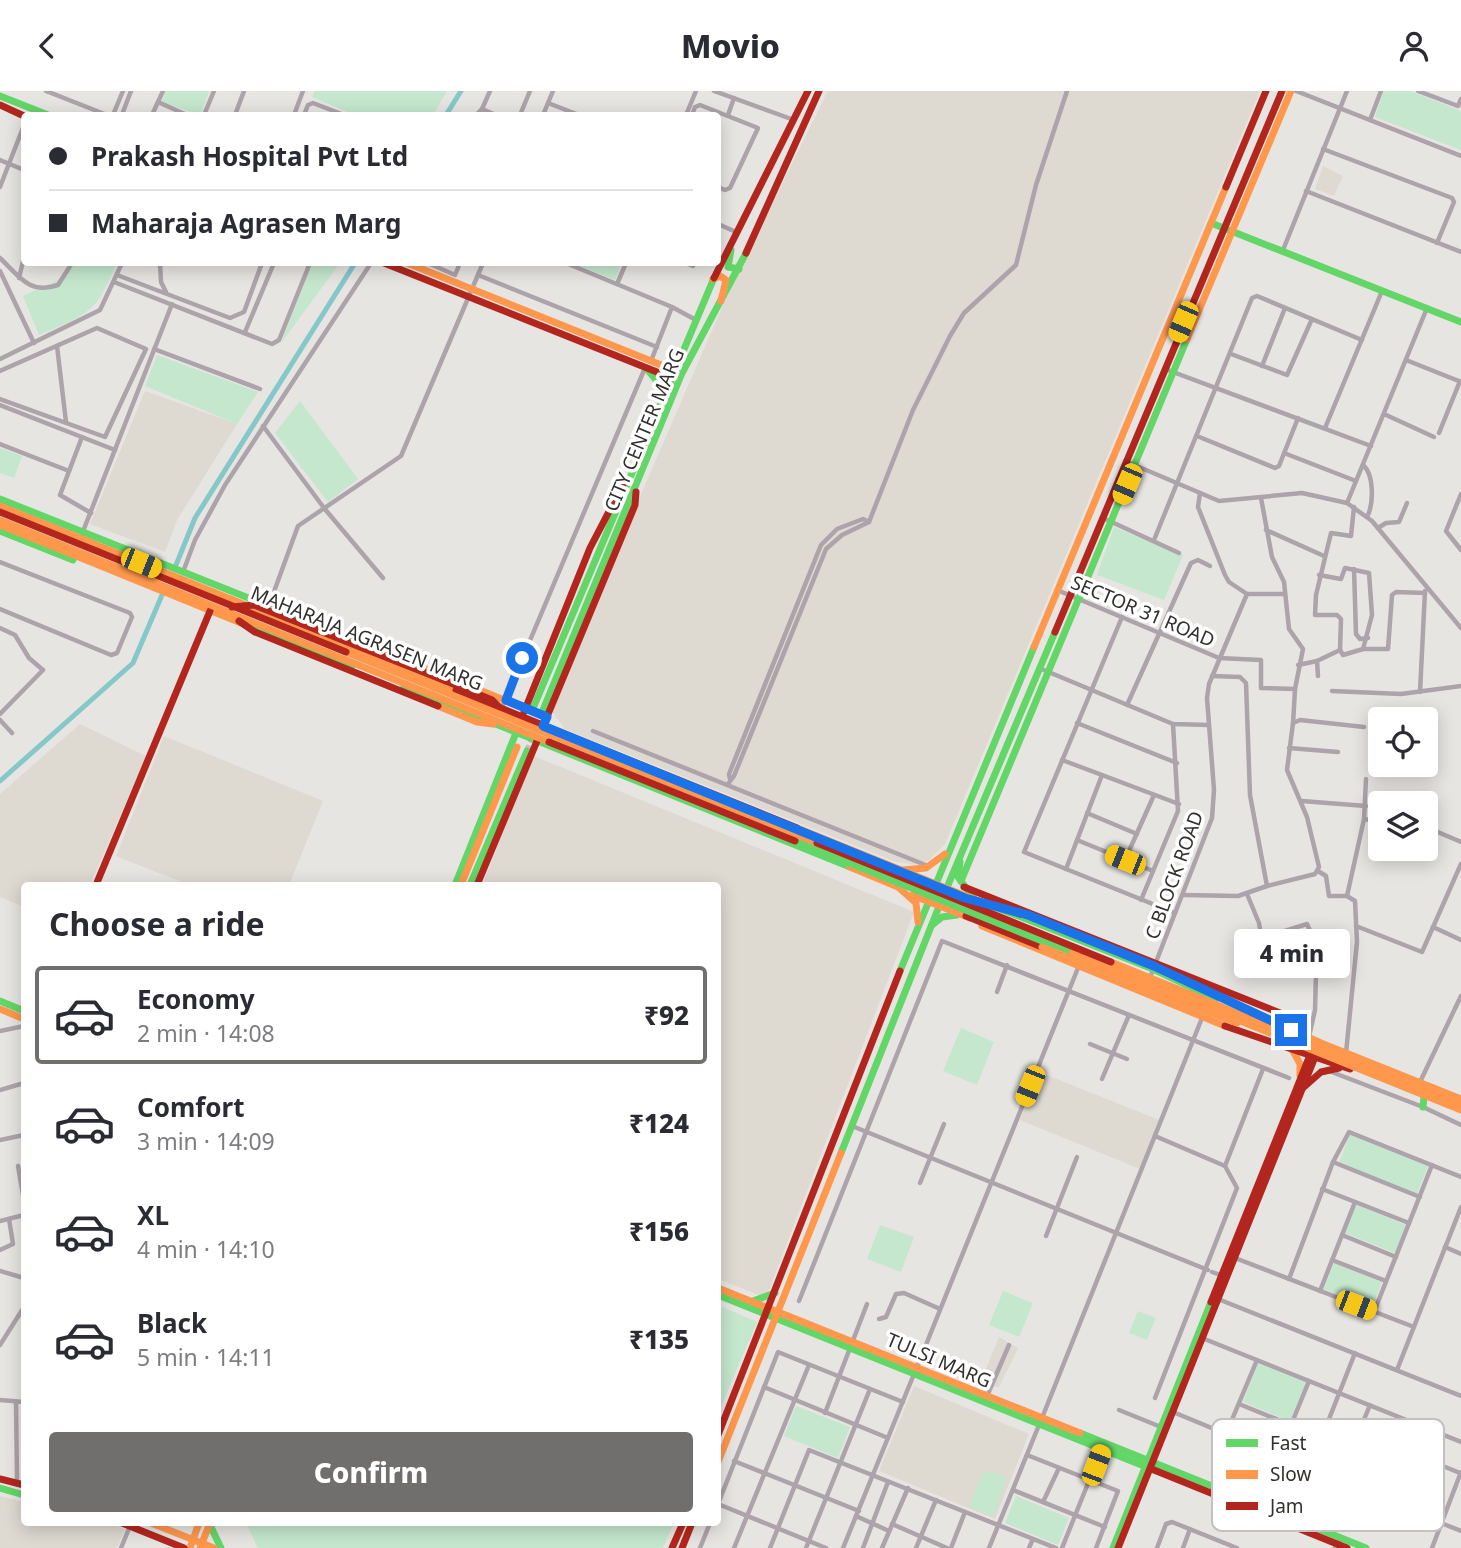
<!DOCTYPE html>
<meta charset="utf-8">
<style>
body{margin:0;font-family:"Noto Sans",sans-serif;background:#f7f7f7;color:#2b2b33;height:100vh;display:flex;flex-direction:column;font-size:26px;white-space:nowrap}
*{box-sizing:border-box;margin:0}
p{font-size:23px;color:#7c7c81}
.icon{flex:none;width:38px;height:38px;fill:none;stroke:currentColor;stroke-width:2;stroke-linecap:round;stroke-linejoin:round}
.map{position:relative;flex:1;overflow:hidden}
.sheet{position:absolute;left:21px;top:791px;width:700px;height:644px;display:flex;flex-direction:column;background:#fff;border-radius:7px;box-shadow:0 4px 18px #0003}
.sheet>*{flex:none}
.top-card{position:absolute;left:21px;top:21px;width:700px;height:154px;border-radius:7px;box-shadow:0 4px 18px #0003;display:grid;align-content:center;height:154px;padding:0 28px;background:#fff}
.tools{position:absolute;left:1368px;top:616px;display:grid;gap:14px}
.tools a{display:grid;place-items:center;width:70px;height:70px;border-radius:7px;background:#fff;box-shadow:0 4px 18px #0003;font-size:35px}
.end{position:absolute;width:32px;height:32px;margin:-16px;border:9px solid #1a73e8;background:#fff;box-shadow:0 0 0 4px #fff}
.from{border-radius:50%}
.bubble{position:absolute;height:49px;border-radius:7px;background:#fff;box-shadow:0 4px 18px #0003;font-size:23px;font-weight:800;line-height:49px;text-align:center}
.car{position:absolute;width:21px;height:42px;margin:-21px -10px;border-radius:9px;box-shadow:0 0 5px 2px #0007;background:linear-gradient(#f5c518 24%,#345 0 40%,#f5c518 0 76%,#345 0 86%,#f5c518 0)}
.top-card b{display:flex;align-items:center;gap:24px;height:66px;font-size:26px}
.top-card b+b{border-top:2px solid #e1e1e2}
.top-card i{width:18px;height:18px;background:#2b2b33}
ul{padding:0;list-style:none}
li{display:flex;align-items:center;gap:21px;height:98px;margin:0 14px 10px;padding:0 14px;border:4px solid transparent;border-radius:7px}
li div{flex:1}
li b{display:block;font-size:26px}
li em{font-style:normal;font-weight:800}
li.selected{border-color:#716f6d}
li>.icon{width:63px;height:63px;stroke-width:1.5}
h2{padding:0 28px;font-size:32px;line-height:84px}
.button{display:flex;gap:14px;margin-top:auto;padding:14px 28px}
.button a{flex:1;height:80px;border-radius:7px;background:#716f6d;color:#fff;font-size:28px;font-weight:800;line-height:80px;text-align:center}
header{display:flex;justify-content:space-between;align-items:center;height:91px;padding:0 28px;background:#fff;font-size:32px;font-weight:800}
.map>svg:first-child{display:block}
.built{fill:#ded9d1}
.green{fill:#c5e7ce}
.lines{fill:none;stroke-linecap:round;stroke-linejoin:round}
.canal{stroke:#84c8c7;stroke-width:5}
.secondary-tunnel{stroke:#c3c1be;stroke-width:6;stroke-dasharray:6 3;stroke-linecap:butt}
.street{stroke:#ada3aa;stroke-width:4.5}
.fast{stroke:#63d668;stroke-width:7}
.slow{stroke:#ff974d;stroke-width:7}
.jam{stroke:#b3261e;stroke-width:7}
.fast-bridge{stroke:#63d668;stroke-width:7}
.slow-bridge{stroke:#ff974d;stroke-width:7}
.jam-bridge{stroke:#b3261e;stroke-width:7}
.route{stroke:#1a73e8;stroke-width:9}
.labels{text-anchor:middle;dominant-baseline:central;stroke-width:7;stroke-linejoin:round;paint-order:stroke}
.street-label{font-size:19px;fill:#32302e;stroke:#fff}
.key{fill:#fff;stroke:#c2c1c0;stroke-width:2}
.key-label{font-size:19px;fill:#32302e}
</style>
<header><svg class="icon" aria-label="back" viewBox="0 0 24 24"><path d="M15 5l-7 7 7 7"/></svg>Movio<svg class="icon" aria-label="person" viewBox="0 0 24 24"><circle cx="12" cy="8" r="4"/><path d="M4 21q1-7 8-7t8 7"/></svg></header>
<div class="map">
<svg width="1461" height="1457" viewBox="0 0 1461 1457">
<rect width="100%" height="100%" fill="#e7e5e2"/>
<g class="built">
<path d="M828 0H1260L945 753 930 768 917 774 896 771 565 638 553 622 552 608 731 196Z"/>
<path d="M1323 75 1343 85 1334 105 1315 98Z"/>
<path d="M145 300 237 333 177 429 165 461 90 433Z"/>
<path d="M80 633 146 665 90 794H24V816L0 806V703Z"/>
<path d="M164 645 323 710 289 794H189L116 765Z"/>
<path d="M534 665 914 821 766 1207 718 1188V794H482Z"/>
<path d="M1039 981 1159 1029 1140 1078 1020 1029Z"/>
<path d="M999 1246 1018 1257 999 1296 979 1295Z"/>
<path d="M914 1295 1029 1343 995 1428 879 1380Z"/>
<path d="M0 1405 24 1411V1432H107L125 1438 117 1457H0Z"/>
</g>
<g class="green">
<path d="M166 0H207L209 1 200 24 162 11Z"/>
<path d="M315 0H447L433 24H355L312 6Z"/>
<path d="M1384 0H1410L1461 20V59L1375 26Z"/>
<path d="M75 172H117C95 224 89 222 39 244L23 205 64 186Z"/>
<path d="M312 172H340L281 252Z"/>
<path d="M573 172H616L621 173 615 189Z"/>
<path d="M157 264 258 301 237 333 145 295Z"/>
<path d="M300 310 358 388 328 411 275 342Z"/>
<path d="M0 357 22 365 14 387 0 382Z"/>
<path d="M1114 436 1183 464 1164 509 1097 484Z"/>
<path d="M961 937 994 951 977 994 943 980Z"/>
<path d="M1350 1043 1428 1075 1417 1103 1339 1072Z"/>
<path d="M1356 1114 1406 1134 1395 1162 1345 1142Z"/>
<path d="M880 1134 914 1146 901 1181 867 1168Z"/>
<path d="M1334 1172 1382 1191 1372 1217 1324 1198Z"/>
<path d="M1003 1200 1033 1212 1019 1246 989 1234Z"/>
<path d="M718 1214 757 1231 718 1323Z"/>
<path d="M1138 1220 1156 1227 1147 1249 1129 1242Z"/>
<path d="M1258 1272 1306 1291 1290 1330 1243 1311Z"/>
<path d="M796 1315 850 1336 838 1367 784 1345Z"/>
<path d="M990 1380 1006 1386 993 1426 969 1415 982 1383Z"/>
<path d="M1016 1405 1069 1427 1058 1454 1005 1432Z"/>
<path d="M246 1432H674L663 1457H258Z"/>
</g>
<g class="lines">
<g class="canal">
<path d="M446 24 461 0"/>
<path d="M176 474 195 427 355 172"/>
<path d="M0 690 133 572 165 497"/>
</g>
<path class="secondary-tunnel" d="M527 660 543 621"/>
<g class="street">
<path d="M46 0 107 24"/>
<path d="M490 0 482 18 496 24"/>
<path d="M714 0 794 29"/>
<path d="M1296 0 1461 65"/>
<path d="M1418 0 1458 15 1461 8"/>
<path d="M158 11 187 24"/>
<path d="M548 12 579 24"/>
<path d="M113 24 123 0"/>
<path d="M125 24 123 21 131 0"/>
<path d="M152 24 163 0"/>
<path d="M204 24 214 0"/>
<path d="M235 24 244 0"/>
<path d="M294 24 303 0"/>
<path d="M304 24 308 14 313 12 344 24"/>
<path d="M476 24 482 18"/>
<path d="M520 24 530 0"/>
<path d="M543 24 553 0"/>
<path d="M686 24 696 0"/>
<path d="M692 24 695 16 700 14 758 37 730 97 725 99 718 96"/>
<path d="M728 24 734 7"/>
<path d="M1370 29 1381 0"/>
<path d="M1323 58 1452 107 1454 111 1437 152"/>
<path d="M0 69 24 79"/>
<path d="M0 96 24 34"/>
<path d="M1306 100 1461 161"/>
<path d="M718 133 736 141"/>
<path d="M1283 159 1347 0"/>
<path d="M0 167C19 185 29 204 58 194L72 172"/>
<path d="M160 172 161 191 166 201"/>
<path d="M428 172 455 184 460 172"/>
<path d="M566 172 672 216 651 270"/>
<path d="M685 172 693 175"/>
<path d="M0 180 34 252"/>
<path d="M117 184 230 227 244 221 262 172"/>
<path d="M478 184 657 256"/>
<path d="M19 187 24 166"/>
<path d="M114 191 272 253 279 249 310 172"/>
<path d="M617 193 626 172"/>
<path d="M672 216 696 229"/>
<path d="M245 241 274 172"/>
<path d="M57 255 66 331"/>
<path d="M154 258 260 298"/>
<path d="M1231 263 1287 284 1312 228"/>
<path d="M0 268 100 219 122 172"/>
<path d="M1406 269 1461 291"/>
<path d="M1262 275 1285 217"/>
<path d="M1165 278 1371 355"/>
<path d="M0 280 97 237 146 258 105 346 0 308"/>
<path d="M0 314 115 359"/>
<path d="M1384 323 1434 346"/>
<path d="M263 335 324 417 383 487"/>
<path d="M1325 337 1382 200"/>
<path d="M1439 342 1460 290"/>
<path d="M1197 345 1275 377 1279 375 1298 327"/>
<path d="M82 346 60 404 91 422"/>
<path d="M0 353 69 380"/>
<path d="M1284 362 1356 390"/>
<path d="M1125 370 1219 410 1302 402 1347 412 1372 430 1461 537"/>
<path d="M1363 374C1374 383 1374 413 1367 426"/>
<path d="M1461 403 1446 440 1461 459"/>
<path d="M1261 407 1272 466 1284 491 1289 538 1303 558 1295 598"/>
<path d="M1347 412 1427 217"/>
<path d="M1103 427 1179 462"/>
<path d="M1378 437 1386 432 1399 431 1407 412"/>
<path d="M1266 439 1324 465"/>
<path d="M80 448 172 213"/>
<path d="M1154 449 1252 207 1257 205 1362 249"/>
<path d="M0 471 130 522 132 526 117 562 111 564 0 518"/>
<path d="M1354 478 1356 543 1360 548 1368 547"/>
<path d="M183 481 195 449 225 394 371 172"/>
<path d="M1319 484 1341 488 1345 477 1369 482 1372 524 1363 558"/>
<path d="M1057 499 1219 567 1261 569V597L1295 598 1293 633"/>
<path d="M1247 503H1285"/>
<path d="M268 517 298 435 401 365 483 172"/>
<path d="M1122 526 1024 761 1175 822"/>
<path d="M0 537 15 544 29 567 43 579 0 623"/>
<path d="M1340 559 1341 528 1337 524H1315L1316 504 1331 442 1351 445 1354 416"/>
<path d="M1340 559 1343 564 1363 558H1388L1392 504 1396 501 1425 502"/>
<path d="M522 567 542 577"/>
<path d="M1317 570 1318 585"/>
<path d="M1298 574 1317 570 1340 559"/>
<path d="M1039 577 1173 633 1209 634"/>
<path d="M1332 600 1401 603 1461 595"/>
<path d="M1420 601 1425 500"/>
<path d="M1127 614 1191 472 1198 469 1210 475"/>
<path d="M501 618 645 277"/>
<path d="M0 629 12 642"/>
<path d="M1077 632 1177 672"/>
<path d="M593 640 928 775"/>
<path d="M1289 657 1338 661"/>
<path d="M1062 669 1179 713"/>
<path d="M730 688 729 683 821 454 837 438 863 428 869 431"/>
<path d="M728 693 734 685 826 458 842 444 869 431 913 319 950 245 964 222 1016 174 1036 94 1067 0"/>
<path d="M1302 710 1366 715"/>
<path d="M1087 722 1137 743"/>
<path d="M1364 728 1381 731"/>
<path d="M1426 736 1461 751"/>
<path d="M1077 749 1153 780"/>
<path d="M1125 769 1154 704"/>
<path d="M1066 778 1102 684"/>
<path d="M1318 780 1326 785 1329 805H1347L1355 810 1357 851 1346 962"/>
<path d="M1267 795 1315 783 1319 776 1307 726 1287 679 1293 632 1300 629 1364 636"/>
<path d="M1247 803 1259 832 1264 863 1316 882 1315 919 1309 946"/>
<path d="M1183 804 1238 805 1267 795 1250 704 1246 592 1240 586 1212 585"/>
<path d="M1347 805 1364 728 1366 688"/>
<path d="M1141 809 1178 720 1173 633"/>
<path d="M1356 835 1422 861 1461 773"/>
<path d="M1433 836 1461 849"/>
<path d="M1262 847 1307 833 1319 859 1315 882"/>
<path d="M1149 889 1212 727 1214 699 1207 607 1209 593 1247 503 1229 491 1225 484 1198 416 1200 402"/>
<path d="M997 901 1007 874"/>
<path d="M0 940 24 935"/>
<path d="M1090 953 1127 968"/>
<path d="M1329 980 1423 1016 1461 1034"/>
<path d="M1102 988 1129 924"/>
<path d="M1420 991 1461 905"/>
<path d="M0 999 24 992"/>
<path d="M852 1035 1208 1179"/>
<path d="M1155 1045 1225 1075 1237 1097 1155 1307"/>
<path d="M0 1049 24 1044"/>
<path d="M1333 1071 1420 1106"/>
<path d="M18 1075 24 1110"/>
<path d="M1225 1075 1263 978"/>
<path d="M920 1092 944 1033"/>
<path d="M1322 1098 1409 1132"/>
<path d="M0 1130 24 1124"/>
<path d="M1342 1144 1396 1166"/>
<path d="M1046 1145 1077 1066"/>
<path d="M1445 1156 1461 1163"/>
<path d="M0 1159 13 1153 9 1128"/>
<path d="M1235 1167 1414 1236"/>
<path d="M1332 1169 1386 1190"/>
<path d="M0 1180 24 1187"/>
<path d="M1212 1181 1223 1185"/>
<path d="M1289 1188 1333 1071 1349 1041 1461 1086"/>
<path d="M1320 1200 1355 1111"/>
<path d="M1218 1208 1461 1305"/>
<path d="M799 1210 942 850 1289 987"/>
<path d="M1374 1221 1432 1074"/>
<path d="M879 1228 886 1226 896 1203 904 1202 940 1218"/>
<path d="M1202 1247 1461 1351"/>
<path d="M0 1254 24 1216"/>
<path d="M917 1276 1078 877"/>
<path d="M1397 1279 1461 1116"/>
<path d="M764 1296 888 1347"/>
<path d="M987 1305 1009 1254"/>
<path d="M0 1309 24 1311"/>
<path d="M16 1311 17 1392"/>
<path d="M1239 1313 1291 1334 1309 1290"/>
<path d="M1119 1319 1161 1336"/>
<path d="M1173 1321 1407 1418 1411 1416 1431 1370"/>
<path d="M825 1322 867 1213"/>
<path d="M1042 1327 1202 927"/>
<path d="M1359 1341 1460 1382"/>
<path d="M1226 1343 1257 1269"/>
<path d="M1027 1364 1118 1400 1096 1457"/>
<path d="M734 1370 859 1420"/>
<path d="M1339 1389 1370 1314"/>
<path d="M1013 1399 1105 1436"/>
<path d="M1043 1411 1059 1377"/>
<path d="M718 1413 778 1261 903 1311"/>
<path d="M718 1413 826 1457"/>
<path d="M856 1425 889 1440"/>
<path d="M1290 1427 1355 1262"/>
<path d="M1441 1432 1461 1440"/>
<path d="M892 1433 947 1457"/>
<path d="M121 1457 130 1435"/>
<path d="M700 1457 710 1432"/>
<path d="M734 1457 809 1274"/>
<path d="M770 1457 809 1359 1056 1457"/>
<path d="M806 1457 870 1298"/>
<path d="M843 1457 914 1283"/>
<path d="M863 1457 888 1391"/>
<path d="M882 1457 908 1397"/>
<path d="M916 1457 936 1409"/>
<path d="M951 1457 965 1421"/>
<path d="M989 1457 1039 1334"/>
<path d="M1029 1457 1033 1448"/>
<path d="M1062 1457 1101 1360"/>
<path d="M1157 1457 1166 1433 1172 1431 1237 1457"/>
<path d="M1183 1457 1190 1438"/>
<path d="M1335 1457 1340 1447"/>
<path d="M1432 1457 1461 1381"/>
</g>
<g class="fast">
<path d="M0 5 48 24"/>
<path d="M1211 132 1461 231"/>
<path d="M731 159 728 176 739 178"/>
<path d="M647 278 656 289 661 312"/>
<path d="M0 408 419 575"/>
<path d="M0 440 73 469"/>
<path d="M251 536 352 575"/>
<path d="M404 596 850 776"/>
<path d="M534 615 714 187"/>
<path d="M543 619 682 282 746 162"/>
<path d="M960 771 958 786 975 809"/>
<path d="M961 790 1187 248"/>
<path d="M455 794 516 642"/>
<path d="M470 794 527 660"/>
<path d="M975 809 1024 827"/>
<path d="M932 834 942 826 957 824"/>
<path d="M900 880 1034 556"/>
<path d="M0 910 24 920"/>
<path d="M1423 1016 1424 1006"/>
<path d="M841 1062 940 813 1055 541"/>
<path d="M718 1204 1154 1379"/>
<path d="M753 1210 775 1202"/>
<path d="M1080 1342 1366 1457"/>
<path d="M0 1397 24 1404"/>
<path d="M210 1434 221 1457"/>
<path d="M1113 1457 1211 1211"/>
</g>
<g class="slow">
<path d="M407 172 676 280"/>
<path d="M713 188 720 185 726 189 721 210"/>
<path d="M1187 248 1291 0"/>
<path d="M0 415 456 599"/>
<path d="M0 434 241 532"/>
<path d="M1034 556 1226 96"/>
<path d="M419 575 547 626"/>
<path d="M438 615 477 631 493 633"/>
<path d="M797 737 978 810"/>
<path d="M850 776 898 796 916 812 918 831"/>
<path d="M902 779 926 777 945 763"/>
<path d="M461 794 517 656"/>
<path d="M912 804 970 827"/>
<path d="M982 835 1225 935"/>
<path d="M1203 898 1321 952 1461 1008"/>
<path d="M0 918 24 928"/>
<path d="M1293 960 1300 973V985"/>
<path d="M718 1197 1080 1342"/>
<path d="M718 1371 841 1062"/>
<path d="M151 1432 214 1457"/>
<path d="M190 1457 199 1432"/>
<path d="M200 1457 210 1432"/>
</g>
<g class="jam">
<path d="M0 14 24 25"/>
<path d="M1226 96 1266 0"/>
<path d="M746 162 819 0"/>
<path d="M384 172 672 287"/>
<path d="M714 187 808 0"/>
<path d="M1055 541 1282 0"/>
<path d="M446 590 492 609 501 618"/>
<path d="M456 599 797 737"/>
<path d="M524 621 590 457 626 388"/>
<path d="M546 628 635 414 636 401"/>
<path d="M96 794 210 520"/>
<path d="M477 794 537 650"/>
<path d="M964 796 1285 924 1291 939"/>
<path d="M1012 820 1103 855"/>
<path d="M966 825 1042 856"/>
<path d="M1225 935 1350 978"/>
<path d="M1304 996 1321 981 1339 977"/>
<path d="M1211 1211 1310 964"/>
<path d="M718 1344 900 880"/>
<path d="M1154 1379 1347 1457"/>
<path d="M0 1388 24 1394"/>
<path d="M122 1432 184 1457"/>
<path d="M672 1457 683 1432"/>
<path d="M682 1457 692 1432"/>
<path d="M1118 1457 1315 966"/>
</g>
<g class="fast-bridge">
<path d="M795 750 1072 862"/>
<path d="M1024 827 1153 878 1216 908"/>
</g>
<g class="slow-bridge">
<path d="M0 429 549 651"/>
<path d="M346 561 817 752"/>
<path d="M1042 856 1237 932"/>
<path d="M1072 862 1461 1019"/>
<path d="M1111 871 1461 1013"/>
</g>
<g class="jam-bridge">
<path d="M0 421 346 561"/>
<path d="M232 516 254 514 446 590"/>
<path d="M239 530 255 541 438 615"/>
<path d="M549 651 795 750"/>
<path d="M817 752 1111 871"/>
</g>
</g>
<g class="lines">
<path class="route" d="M522 567 506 609 547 626 543 635 965 807 1028 824 1154 875 1291 939"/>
</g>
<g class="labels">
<g class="street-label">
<text transform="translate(644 339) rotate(-67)">CITY CENTER MARG</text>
<text transform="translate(1143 520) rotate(23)">SECTOR 31 ROAD</text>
<text transform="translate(367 547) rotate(22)">MAHARAJA AGRASEN MARG</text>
<text transform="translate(1174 784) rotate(-70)">C BLOCK ROAD</text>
<text transform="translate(939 1269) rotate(23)">TULSI MARG</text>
</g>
</g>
<rect x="1212" y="1328" width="232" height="112" rx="10" class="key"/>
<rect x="1226" y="1348" width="32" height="8" fill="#63d668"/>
<rect x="1226" y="1379" width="32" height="9" fill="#ff974d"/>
<rect x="1226" y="1411" width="32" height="8" fill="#b3261e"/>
<g class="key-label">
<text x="1270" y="1359">Fast</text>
<text x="1270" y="1390">Slow</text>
<text x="1270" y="1422">Jam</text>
</g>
</svg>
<div class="tools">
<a><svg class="icon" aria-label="locate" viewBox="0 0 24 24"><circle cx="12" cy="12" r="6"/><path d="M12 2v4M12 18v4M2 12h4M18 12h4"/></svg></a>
<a><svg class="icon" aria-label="layers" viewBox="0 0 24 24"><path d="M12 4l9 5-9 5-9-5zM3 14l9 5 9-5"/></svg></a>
</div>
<i class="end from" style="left:522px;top:567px"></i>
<i class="end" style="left:1291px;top:939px"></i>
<div class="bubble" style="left:1234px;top:838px;width:116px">4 min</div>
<i class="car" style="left:1183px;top:231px;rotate:203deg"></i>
<i class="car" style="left:1127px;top:393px;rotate:203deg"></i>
<i class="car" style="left:141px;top:472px;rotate:112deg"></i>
<i class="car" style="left:1125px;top:769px;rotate:292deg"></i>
<i class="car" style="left:1030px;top:995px;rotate:202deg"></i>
<i class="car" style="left:1356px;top:1214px;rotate:111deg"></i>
<i class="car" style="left:1096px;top:1374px;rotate:21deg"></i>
<div class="top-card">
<b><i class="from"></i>Prakash Hospital Pvt Ltd</b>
<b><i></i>Maharaja Agrasen Marg</b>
</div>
<section class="sheet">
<h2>Choose a ride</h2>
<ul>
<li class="selected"><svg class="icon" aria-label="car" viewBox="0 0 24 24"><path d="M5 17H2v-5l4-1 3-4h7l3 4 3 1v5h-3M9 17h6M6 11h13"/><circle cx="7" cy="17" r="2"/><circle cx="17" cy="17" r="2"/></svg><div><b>Economy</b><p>2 min · 14:08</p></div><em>₹92</em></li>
<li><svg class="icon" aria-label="car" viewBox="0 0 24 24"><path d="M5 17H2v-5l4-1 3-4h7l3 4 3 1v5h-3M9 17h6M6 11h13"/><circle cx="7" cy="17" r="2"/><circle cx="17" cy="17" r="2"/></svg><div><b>Comfort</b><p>3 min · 14:09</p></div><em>₹124</em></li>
<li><svg class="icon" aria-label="car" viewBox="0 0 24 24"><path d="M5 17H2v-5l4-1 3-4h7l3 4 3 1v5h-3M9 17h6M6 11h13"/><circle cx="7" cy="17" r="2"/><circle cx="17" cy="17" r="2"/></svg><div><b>XL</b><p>4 min · 14:10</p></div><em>₹156</em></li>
<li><svg class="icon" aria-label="car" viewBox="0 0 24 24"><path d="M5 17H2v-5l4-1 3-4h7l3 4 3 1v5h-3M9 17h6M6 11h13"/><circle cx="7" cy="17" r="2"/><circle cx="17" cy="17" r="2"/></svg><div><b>Black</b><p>5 min · 14:11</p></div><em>₹135</em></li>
</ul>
<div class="button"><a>Confirm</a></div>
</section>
</div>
